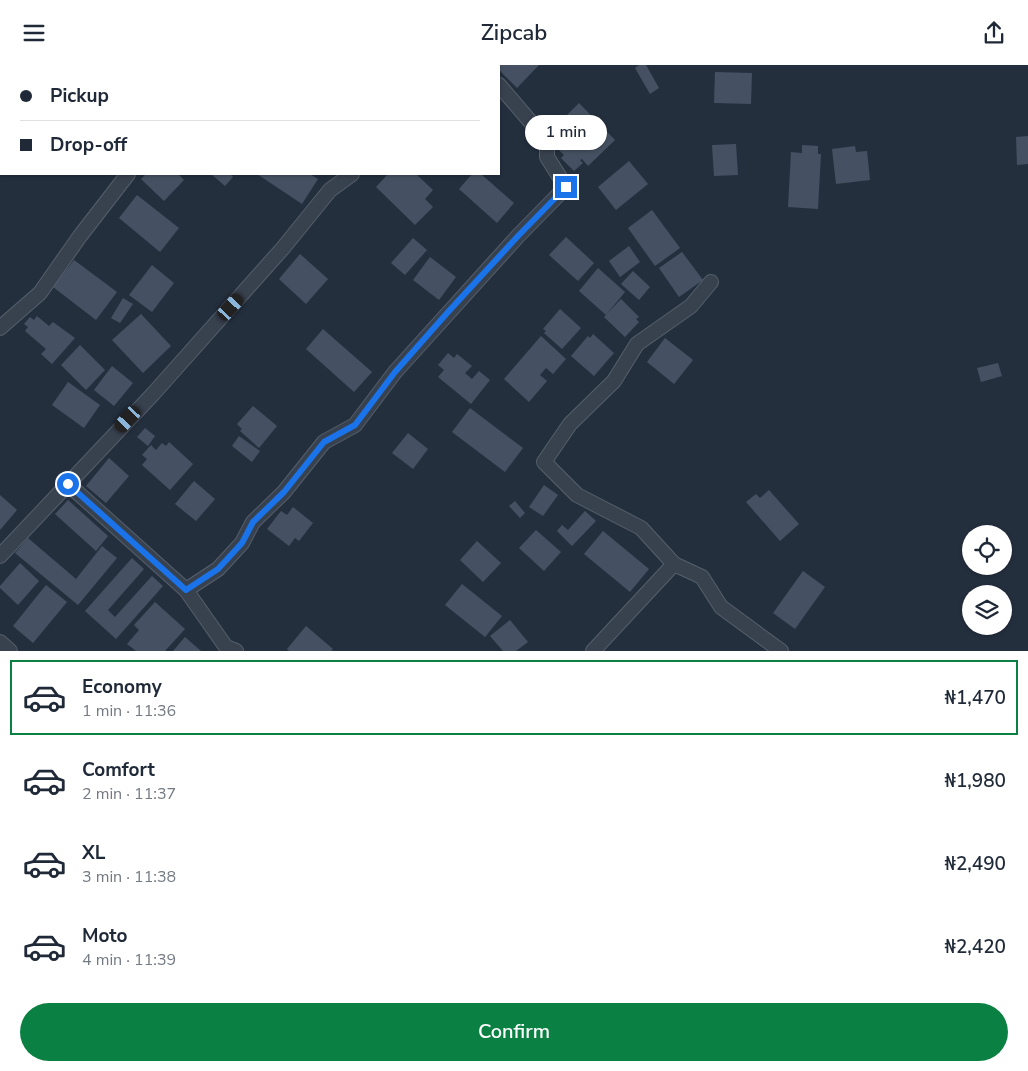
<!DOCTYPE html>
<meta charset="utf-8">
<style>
body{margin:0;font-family:"Nunito Sans",sans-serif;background:#f6f6f7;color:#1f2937;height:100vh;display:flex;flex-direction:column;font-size:19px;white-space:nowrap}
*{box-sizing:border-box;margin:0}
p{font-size:16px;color:#747a83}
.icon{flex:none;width:28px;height:28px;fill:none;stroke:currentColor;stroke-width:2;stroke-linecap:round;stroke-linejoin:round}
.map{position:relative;height:586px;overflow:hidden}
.panel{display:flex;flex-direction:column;background:#fff;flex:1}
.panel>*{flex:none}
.hud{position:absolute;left:0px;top:0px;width:500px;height:110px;box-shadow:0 1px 4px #0004;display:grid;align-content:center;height:110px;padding:0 20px;background:#fff}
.buttons{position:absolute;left:962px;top:460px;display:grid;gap:10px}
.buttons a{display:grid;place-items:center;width:50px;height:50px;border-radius:50%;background:#fff;box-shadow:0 1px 4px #0004;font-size:25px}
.end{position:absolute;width:22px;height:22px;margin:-11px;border:6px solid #1a73e8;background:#fff;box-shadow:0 0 0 2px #fff}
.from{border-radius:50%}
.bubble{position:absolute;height:35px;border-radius:18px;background:#fff;box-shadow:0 1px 4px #0004;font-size:16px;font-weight:600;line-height:35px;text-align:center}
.car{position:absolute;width:15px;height:30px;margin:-15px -8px;border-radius:6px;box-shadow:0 0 4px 1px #0007;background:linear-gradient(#222 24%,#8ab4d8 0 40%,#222 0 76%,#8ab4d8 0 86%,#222 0)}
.hud b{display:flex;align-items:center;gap:18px;height:48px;font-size:19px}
.hud b+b{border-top:1px solid #e0e1e3}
.hud i{width:12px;height:12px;background:#1f2937}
ul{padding:9px 0 0;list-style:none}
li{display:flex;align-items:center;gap:15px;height:75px;margin:0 10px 8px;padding:0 10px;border:2px solid transparent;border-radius:0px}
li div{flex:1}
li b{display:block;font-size:19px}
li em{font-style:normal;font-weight:600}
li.selected{border-color:#0b8043}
li>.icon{width:45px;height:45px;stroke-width:1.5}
.primary-button{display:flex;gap:10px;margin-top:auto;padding:10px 20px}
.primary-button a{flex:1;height:58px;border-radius:30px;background:#0b8043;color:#fff;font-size:20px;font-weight:600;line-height:58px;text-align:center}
header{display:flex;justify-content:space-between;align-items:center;height:65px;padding:0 20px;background:#fff;font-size:22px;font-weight:600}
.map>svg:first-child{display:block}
.building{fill:#455162}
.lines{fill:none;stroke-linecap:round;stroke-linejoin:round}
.minor-casing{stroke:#565f6c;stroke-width:16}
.minor{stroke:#38414e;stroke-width:14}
.route{stroke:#1a73e8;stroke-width:6}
</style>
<header><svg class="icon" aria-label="menu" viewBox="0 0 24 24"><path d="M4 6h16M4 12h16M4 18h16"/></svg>Zipcab<svg class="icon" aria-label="share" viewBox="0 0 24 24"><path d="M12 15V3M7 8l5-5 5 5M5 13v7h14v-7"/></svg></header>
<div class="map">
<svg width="1028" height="586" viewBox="0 0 1028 586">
<rect width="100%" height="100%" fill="#242f3e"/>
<g class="building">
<path d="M499 0H539L517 23 499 5Z"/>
<path d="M639 0H646L659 23 650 29 635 3Z"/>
<path d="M715 7 752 8 751 39 714 38Z"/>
<path d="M579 38 615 75 588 101 582 94 580 95 583 98 574 106 561 93 564 90 554 80 561 73 553 64Z"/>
<path d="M1028 71V99L1017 100 1016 72Z"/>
<path d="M736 79 738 110 714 111 712 80Z"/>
<path d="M802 80 818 81V89H821L818 144 788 142 791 87 802 88Z"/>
<path d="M855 81 856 87 867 86 870 115 836 119 832 84Z"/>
<path d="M629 96 648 119 616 145 598 122Z"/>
<path d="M146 109H178L184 115 164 136 141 114Z"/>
<path d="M211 109H230L233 112 225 121Z"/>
<path d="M257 109H310L318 114 302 139Z"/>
<path d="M388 109H416L433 125 425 134 433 142 415 160 376 122Z"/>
<path d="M472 109H481L514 138 497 158 459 124Z"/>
<path d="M137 130 179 163 160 187 119 153Z"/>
<path d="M652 145 680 183 655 201 628 163Z"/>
<path d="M566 172 594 198 578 216 549 190Z"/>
<path d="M413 173 427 185 405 210 391 198Z"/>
<path d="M629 181 640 197 620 212 609 196Z"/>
<path d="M682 187 703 215 679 232 659 203Z"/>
<path d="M300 189 328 214 306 239 279 214Z"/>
<path d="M430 192 456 212 439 235 413 215Z"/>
<path d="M74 195 117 227 96 255 53 222Z"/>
<path d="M152 200 174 218 152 247 129 230Z"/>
<path d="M598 203 625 227 606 250 579 226Z"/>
<path d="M633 206 650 222 639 235 621 219Z"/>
<path d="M123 233 133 239 120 258 111 253Z"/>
<path d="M621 234 639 252 636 254 639 257 625 272 604 252Z"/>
<path d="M560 244 581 263 562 284 544 268 546 266 543 264Z"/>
<path d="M141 249 171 281 143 308 112 275Z"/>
<path d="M37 251 49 261 53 257 75 273 52 299 41 289 46 284 25 266 28 262 24 259 30 252 34 255Z"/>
<path d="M323 264 372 307 354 327 306 284Z"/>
<path d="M593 269 614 288 594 311 571 291 588 271 590 273Z"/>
<path d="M541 271 566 294 553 309 546 303 540 310 547 316 529 337 504 314Z"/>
<path d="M665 273 693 295 674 319 647 297Z"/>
<path d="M80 280 105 305 86 325 61 300Z"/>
<path d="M448 288 454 293 457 289 472 301 465 308 472 314 479 306 490 315 471 339 438 312 444 305 438 300Z"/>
<path d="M998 298 1002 311 981 317 977 303Z"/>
<path d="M112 301 133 318 114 341 94 325Z"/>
<path d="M68 317 100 340 84 363 52 340Z"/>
<path d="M253 341 277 361 259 383 240 366 242 364 237 359Z"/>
<path d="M470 343 523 383 505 407 452 367Z"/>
<path d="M145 363 155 371 148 381 137 372Z"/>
<path d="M408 368 428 384 413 404 392 388Z"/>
<path d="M239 371 260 386 252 397 232 381Z"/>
<path d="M169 377 193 399 170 425 142 400 147 394 142 390 151 380 156 385 162 378 166 381Z"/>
<path d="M109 393 129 411 106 438 86 421Z"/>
<path d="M194 416 215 434 196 456 175 439Z"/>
<path d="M544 420 558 430 543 451 529 442Z"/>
<path d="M769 425 799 459 780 476 746 437 756 429 760 433Z"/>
<path d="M0 430 17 445 0 465Z"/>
<path d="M68 435 108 471 96 486 55 449Z"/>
<path d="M515 436 525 448 520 453 509 441Z"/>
<path d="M293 442 313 458 299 476 295 473 289 481 267 464 281 446 287 450Z"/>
<path d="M585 446 596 456 572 481 557 466 562 460 568 465Z"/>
<path d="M536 465 561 487 544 506 519 483Z"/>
<path d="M603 466 649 504 630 527 584 489Z"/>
<path d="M28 473 76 514 102 481 117 493 78 540 15 488Z"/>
<path d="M477 476 501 498 483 517 460 495Z"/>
<path d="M132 493 144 504 108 545 115 552 152 511 163 521 116 574 85 546Z"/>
<path d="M20 498 39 516 18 540 0 523V521Z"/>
<path d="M803 506 825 522 795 564 773 548Z"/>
<path d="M462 519 502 551 485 572 445 540Z"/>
<path d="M46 520 67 537 33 578 13 561Z"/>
<path d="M155 537 185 564 165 586H136L127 579 139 565 134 560Z"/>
<path d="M510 555 528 577 516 586H503L490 571Z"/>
<path d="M306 561 333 584 331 586H289L287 584Z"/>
<path d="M185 572 201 586H173Z"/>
</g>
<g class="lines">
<defs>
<g id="minor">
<path d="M378 0 379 1"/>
<path d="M258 1 259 0"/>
<path d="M0 263 40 228 80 171 128 109"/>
<path d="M68 419 186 525 226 582 236 586"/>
<path d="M0 491 153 329 283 183 330 125 352 109"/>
<path d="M674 499 702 512 721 542 781 586"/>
<path d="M186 525 218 504 242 478 253 457 284 427 324 377 355 360 395 307 518 171 566 122 547 92V76L499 20"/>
<path d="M0 577 10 586"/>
<path d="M593 586 674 499 641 463 577 430 544 397 570 359 614 316 637 279 691 241 711 217"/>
</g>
</defs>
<use href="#minor" class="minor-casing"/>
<use href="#minor" class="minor"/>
</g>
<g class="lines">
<path class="route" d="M68 419 186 525 218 504 242 478 253 457 284 427 324 377 355 360 395 307 448 247 518 171 566 122"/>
</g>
</svg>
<div class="buttons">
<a><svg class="icon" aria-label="locate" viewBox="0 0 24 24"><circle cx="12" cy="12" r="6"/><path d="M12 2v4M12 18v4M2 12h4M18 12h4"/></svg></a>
<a><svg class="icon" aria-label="layers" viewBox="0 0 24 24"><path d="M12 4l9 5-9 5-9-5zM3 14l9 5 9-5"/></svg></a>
</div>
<i class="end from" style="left:68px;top:419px"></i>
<i class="end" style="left:566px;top:122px"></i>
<div class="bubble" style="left:525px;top:50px;width:82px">1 min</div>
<i class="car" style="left:231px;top:242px;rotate:42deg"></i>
<i class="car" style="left:128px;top:354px;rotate:223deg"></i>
<div class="hud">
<b><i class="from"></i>Pickup</b>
<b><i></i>Drop-off</b>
</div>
</div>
<section class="panel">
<ul>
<li class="selected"><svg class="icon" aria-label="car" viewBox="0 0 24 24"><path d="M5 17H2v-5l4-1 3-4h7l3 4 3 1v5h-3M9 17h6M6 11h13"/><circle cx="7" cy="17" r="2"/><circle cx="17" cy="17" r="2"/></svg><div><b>Economy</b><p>1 min · 11:36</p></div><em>₦1,470</em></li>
<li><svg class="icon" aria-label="car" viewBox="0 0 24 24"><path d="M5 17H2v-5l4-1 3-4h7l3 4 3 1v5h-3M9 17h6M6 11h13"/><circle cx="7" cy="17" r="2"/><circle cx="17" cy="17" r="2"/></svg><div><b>Comfort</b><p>2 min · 11:37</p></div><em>₦1,980</em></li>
<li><svg class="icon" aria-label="car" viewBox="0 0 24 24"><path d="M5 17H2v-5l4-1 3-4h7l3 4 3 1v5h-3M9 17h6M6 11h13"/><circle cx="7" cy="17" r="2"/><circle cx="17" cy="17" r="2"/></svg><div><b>XL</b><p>3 min · 11:38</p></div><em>₦2,490</em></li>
<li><svg class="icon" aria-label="car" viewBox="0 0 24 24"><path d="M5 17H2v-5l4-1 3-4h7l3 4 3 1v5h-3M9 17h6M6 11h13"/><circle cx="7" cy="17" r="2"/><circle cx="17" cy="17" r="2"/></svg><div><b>Moto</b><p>4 min · 11:39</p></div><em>₦2,420</em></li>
</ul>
<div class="primary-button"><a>Confirm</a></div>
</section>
